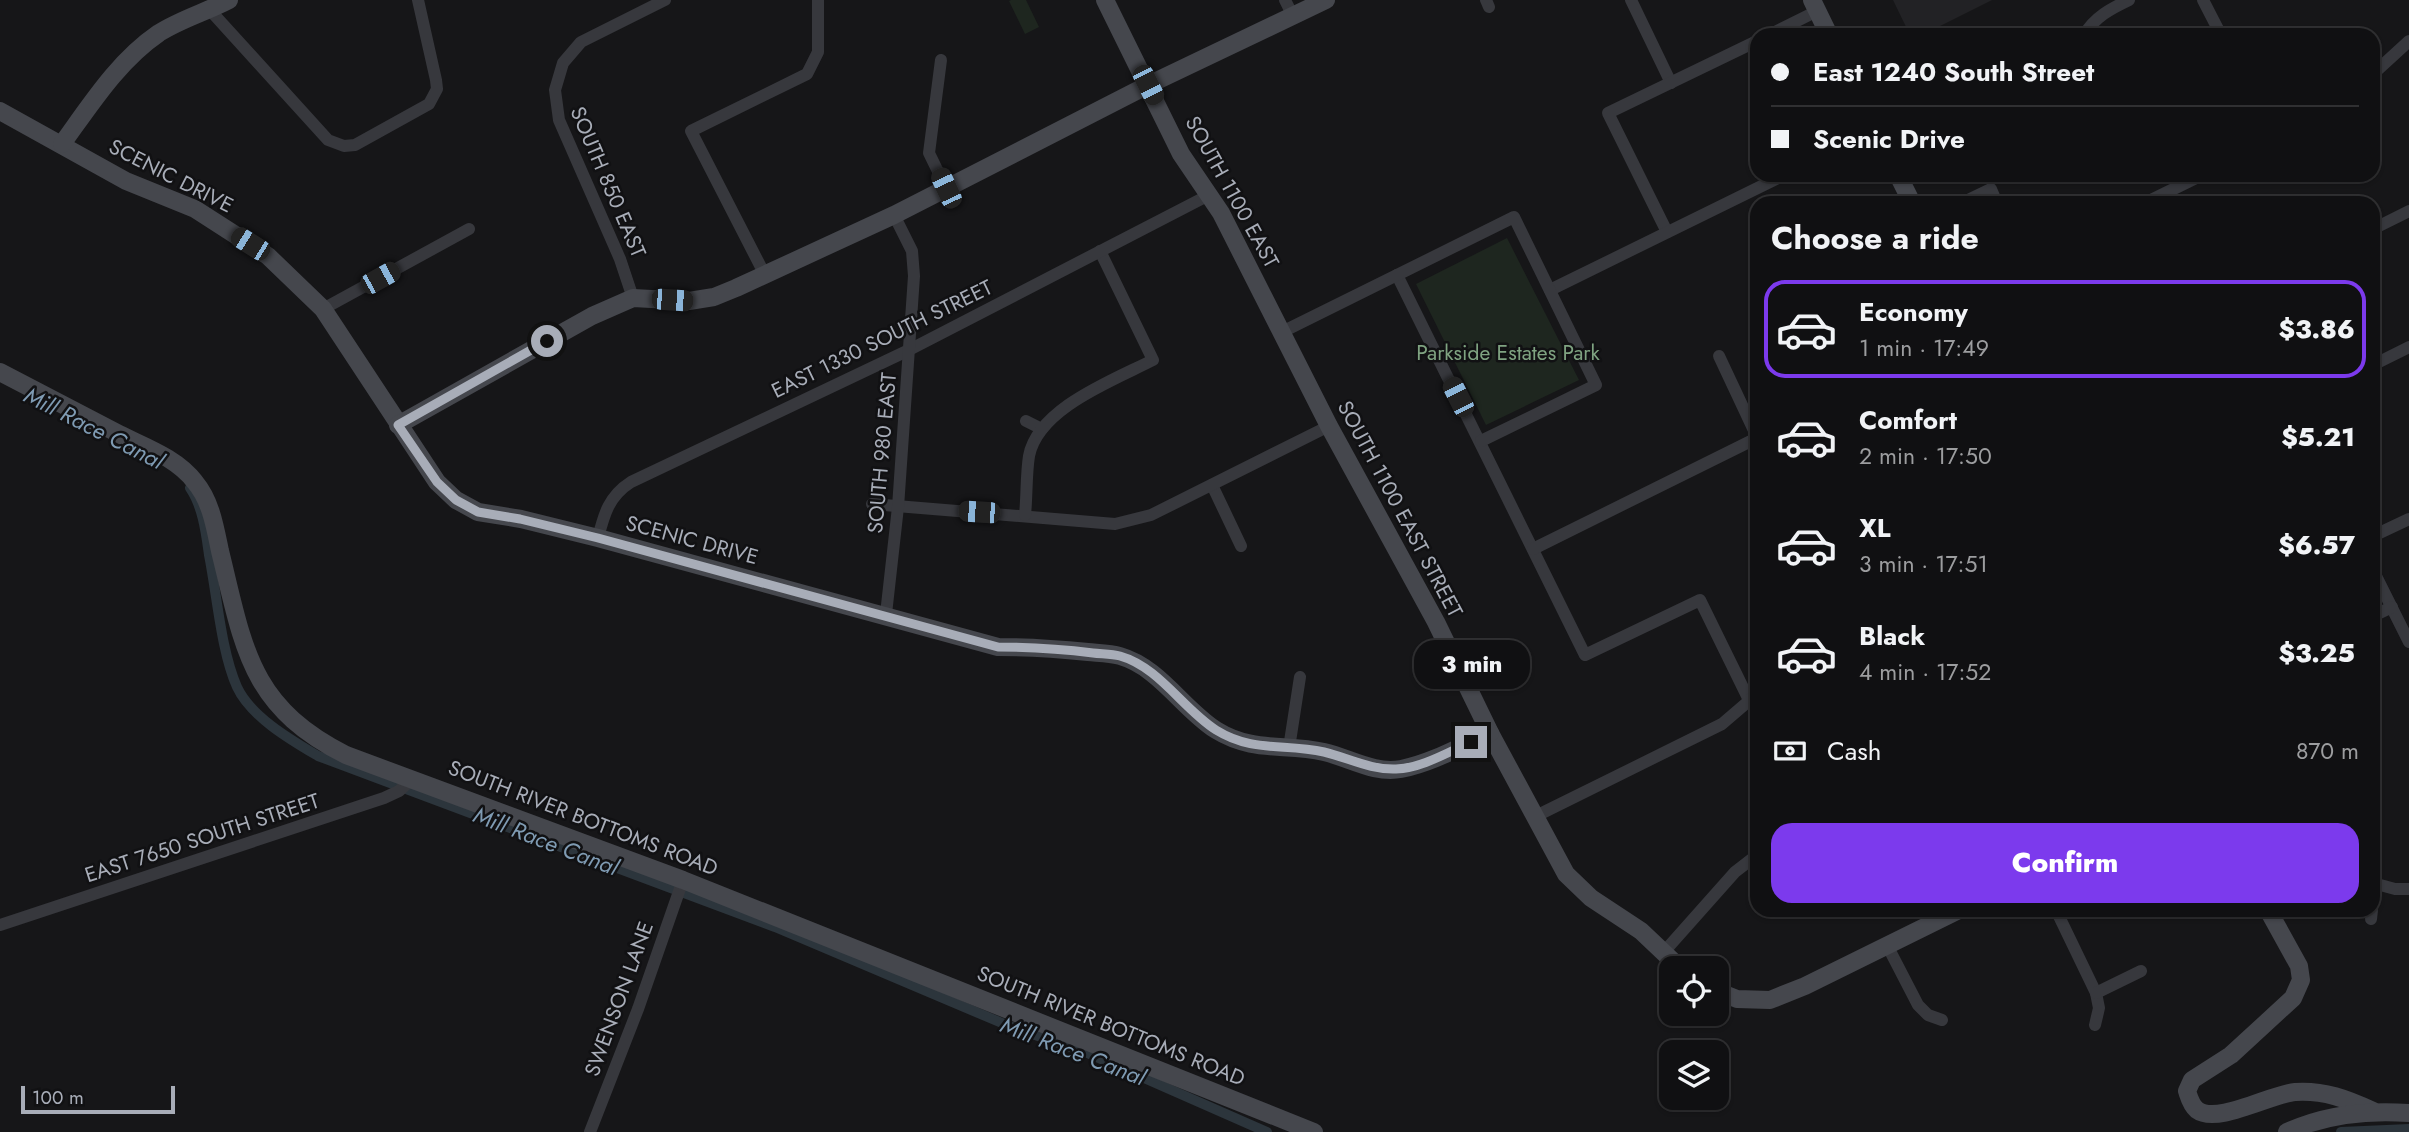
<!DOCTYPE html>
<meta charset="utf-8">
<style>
body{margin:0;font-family:Jost,sans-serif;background:#19191b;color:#f1f3f6;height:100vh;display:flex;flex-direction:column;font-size:26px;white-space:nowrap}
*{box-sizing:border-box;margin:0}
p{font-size:23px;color:#9c9d9f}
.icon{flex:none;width:38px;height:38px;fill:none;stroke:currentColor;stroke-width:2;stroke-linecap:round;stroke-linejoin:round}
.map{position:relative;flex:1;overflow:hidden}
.drawer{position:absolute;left:1750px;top:196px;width:630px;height:721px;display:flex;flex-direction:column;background:#101012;border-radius:21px;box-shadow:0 2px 5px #0004,0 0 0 2px #303032}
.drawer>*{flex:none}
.guide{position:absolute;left:1750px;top:28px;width:630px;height:154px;border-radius:21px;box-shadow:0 2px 5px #0004,0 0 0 2px #303032;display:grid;align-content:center;height:154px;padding:0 21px;background:#101012}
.controls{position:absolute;left:1659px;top:956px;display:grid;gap:14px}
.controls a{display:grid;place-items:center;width:70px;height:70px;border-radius:14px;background:#101012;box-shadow:0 2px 5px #0004,0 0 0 2px #303032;font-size:35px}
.scale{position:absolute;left:21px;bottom:18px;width:154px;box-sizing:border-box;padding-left:7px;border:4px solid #a8adb8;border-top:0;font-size:19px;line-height:24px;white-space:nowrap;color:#a8adb8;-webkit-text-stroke:5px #111113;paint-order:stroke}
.end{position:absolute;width:32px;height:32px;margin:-16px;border:9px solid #a8adb8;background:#111;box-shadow:0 0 0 4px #111}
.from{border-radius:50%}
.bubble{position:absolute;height:49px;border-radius:21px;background:#101012;box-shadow:0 2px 5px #0004,0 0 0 2px #303032;font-size:23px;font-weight:800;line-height:49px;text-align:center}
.car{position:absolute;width:21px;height:42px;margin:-21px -10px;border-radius:9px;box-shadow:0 0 5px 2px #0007;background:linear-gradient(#222 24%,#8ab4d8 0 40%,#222 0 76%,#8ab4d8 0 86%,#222 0)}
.guide b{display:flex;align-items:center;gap:24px;height:66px;font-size:26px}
.guide b+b{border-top:2px solid #303032}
.guide i{width:18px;height:18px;background:#f1f3f6}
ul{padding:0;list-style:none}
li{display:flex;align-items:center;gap:21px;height:98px;margin:0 14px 10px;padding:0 7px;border:4px solid transparent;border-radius:21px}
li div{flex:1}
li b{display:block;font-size:26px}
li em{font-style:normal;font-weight:800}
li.on{border-color:#7c3aed}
li>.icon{width:63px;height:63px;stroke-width:1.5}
h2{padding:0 21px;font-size:32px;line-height:84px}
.pay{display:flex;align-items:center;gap:18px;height:77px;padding:0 21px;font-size:26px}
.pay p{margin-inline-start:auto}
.primary-button{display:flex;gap:14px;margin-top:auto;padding:14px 21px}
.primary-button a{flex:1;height:80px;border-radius:21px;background:#7c3aed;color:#fff;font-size:28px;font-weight:800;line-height:80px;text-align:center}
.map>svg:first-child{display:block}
.built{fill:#222225}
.green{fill:#1e261f}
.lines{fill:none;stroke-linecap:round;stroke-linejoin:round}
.canal{stroke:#2c353c;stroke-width:10}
.street{stroke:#37383d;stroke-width:12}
.secondary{stroke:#45474d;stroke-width:18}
.route{stroke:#a8adb8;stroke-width:9}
.labels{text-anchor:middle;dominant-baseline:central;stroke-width:5;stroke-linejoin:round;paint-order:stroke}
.street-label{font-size:21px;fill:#a8adb8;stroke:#111113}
.park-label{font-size:21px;fill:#7fa381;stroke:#111113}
.water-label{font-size:23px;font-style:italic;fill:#7f9bb3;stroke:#111113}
</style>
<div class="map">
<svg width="2409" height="1132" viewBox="0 0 2409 1132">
<rect width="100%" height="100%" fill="#161618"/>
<path class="built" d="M1893 0H1992L1922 35H1910Z"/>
<g class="green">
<path d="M1011 0H1026L1039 27 1025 34 1009 1Z"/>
<path d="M1507 238 1579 380 1486 425 1416 284Z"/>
</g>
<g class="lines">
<g class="canal">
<path d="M190 488C203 507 206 533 209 555 217 595 221 651 237 687 251 717 291 740 318 756L775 927 1009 1026 1085 1052 1267 1132"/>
<path d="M2341 1132 2409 1129"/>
</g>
<g class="street">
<path d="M1285 0 1293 16"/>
<path d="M1486 0 1489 7"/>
<path d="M1631 0 1671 83"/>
<path d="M2203 0 2221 35"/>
<path d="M209 9 328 140 344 146 355 145 429 104 437 89 436 80 418 0"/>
<path d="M1769 35 1817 11"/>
<path d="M2084 35C2095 17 2110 9 2129 0"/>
<path d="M941 60 929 153 946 188"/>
<path d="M2373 74 2409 41"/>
<path d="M1962 203 1991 189 1997 203"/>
<path d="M2145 203 2202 175"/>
<path d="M2373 229 2409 211"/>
<path d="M1667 232 1608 113 1757 41"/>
<path d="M765 275 691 131 807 74 818 52V0"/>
<path d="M1397 275 1585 655 1700 600 1750 702"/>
<path d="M1550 290 1784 175"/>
<path d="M633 298 620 259 559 120 555 90 563 63 581 42 665 0"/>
<path d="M323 309 469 229"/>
<path d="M1282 332 1514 217 1596 385 1481 441"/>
<path d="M1719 356 1757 437"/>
<path d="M2373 365 2409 347"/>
<path d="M1026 421 1042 429"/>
<path d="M1212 485 1241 546"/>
<path d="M872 504 1115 524 1151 515 1329 426"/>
<path d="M1025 515C1027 496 1026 475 1029 456 1038 408 1114 380 1153 360L1100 251"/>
<path d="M2373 536 2409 519"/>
<path d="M598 538C604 514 609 496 631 482L909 350 1209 195"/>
<path d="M1533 549 1757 438"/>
<path d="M2373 570 2409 642"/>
<path d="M886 614 898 507 914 276 912 251 894 215"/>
<path d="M2373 616 2392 607"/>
<path d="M1289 748 1300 677"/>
<path d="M1534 817 1722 724 1757 694"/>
<path d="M2373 883 2395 889H2409"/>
<path d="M2056 910 2096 993 2099 1008 2095 1025"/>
<path d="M2371 919 2372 910"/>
<path d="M0 925 384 798 399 791 412 779"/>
<path d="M1888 947 1918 1005 1928 1015 1942 1020"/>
<path d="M1663 953 1735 872 1757 855"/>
<path d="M2096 993 2141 971"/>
<path d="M590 1132 638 1009 683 880"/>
</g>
<g class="secondary">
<path d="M1105 0 1181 154 1221 213 1329 426 1436 622 1490 733 1566 874 1591 898 1641 931 1680 968"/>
<path d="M1812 0 1829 35"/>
<path d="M0 111 126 181 195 209 268 256 323 309 437 482 456 500 478 512 521 519 598 538 998 647C1028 647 1058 649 1088 652 1098 653 1110 653 1120 656 1159 667 1183 709 1216 730 1253 753 1285 743 1324 752 1350 758 1374 774 1401 769 1432 763 1461 746 1490 733"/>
<path d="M62 144C91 104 118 61 159 33 181 19 206 12 229 0"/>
<path d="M1898 175 1912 203"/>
<path d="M0 372C40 393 79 413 119 434 145 447 177 458 195 482 211 501 215 527 220 551 244 648 249 706 346 755L683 880 1314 1132"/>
<path d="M398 425 592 316 633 298 689 301 714 297 736 288 894 215 1148 85 1326 0"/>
<path d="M2268 910 2299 966 2301 980 2293 998 2231 1055 2192 1080 2187 1091C2189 1097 2191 1105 2197 1110 2217 1125 2271 1094 2295 1092 2324 1090 2347 1099 2373 1111"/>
<path d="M1717 991 1737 999 1770 1000 1805 986 1959 910"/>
<path d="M2287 1132C2326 1114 2367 1110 2409 1113"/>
</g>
</g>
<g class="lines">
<path class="route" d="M547 341 398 425 437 482 456 500 478 512 520 519 598 538 998 647C1030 647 1062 649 1093 653 1102 654 1112 654 1120 656 1159 667 1183 709 1216 730 1253 753 1285 743 1324 752 1349 758 1370 770 1396 769 1422 768 1448 752 1471 742"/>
</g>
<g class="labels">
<g class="street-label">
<text transform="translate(171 176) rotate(27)">SCENIC DRIVE</text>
<text transform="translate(608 182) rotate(67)">SOUTH 850 EAST</text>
<text transform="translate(1232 192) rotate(61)">SOUTH 1100 EAST</text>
<text transform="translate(882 339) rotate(-26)">EAST 1330 SOUTH STREET</text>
<text transform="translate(882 453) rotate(-85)">SOUTH 980 EAST</text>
<text transform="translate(1400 509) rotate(62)">SOUTH 1100 EAST STREET</text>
<text transform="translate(692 540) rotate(15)">SCENIC DRIVE</text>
<text transform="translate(583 818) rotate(21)">SOUTH RIVER BOTTOMS ROAD</text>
<text transform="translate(202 838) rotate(-18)">EAST 7650 SOUTH STREET</text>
<text transform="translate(619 999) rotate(-70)">SWENSON LANE</text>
<text transform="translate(1111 1026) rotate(22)">SOUTH RIVER BOTTOMS ROAD</text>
</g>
<g class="park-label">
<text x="1508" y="353">Parkside Estates Park</text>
</g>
<g class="water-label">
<text transform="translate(94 428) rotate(27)">Mill Race Canal</text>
<text transform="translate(546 841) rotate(21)">Mill Race Canal</text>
<text transform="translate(1073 1051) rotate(21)">Mill Race Canal</text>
</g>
</g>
</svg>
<div class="controls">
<a><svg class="icon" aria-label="locate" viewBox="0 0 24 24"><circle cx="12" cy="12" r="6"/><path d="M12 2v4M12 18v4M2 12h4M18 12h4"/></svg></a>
<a><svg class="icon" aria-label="layers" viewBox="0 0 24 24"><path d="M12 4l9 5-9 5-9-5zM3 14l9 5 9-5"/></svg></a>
</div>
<div class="scale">100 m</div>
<i class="end from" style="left:547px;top:341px"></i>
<i class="end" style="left:1471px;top:742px"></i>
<div class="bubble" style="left:1414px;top:640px;width:116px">3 min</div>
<i class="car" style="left:1148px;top:85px;rotate:153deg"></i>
<i class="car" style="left:946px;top:188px;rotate:335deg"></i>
<i class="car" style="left:250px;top:244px;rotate:302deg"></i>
<i class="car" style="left:380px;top:278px;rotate:61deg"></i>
<i class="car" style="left:672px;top:300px;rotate:94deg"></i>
<i class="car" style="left:1458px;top:397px;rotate:333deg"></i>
<i class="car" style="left:979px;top:512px;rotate:274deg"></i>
<div class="guide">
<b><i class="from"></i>East 1240 South Street</b>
<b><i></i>Scenic Drive</b>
</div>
<section class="drawer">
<h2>Choose a ride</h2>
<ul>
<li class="on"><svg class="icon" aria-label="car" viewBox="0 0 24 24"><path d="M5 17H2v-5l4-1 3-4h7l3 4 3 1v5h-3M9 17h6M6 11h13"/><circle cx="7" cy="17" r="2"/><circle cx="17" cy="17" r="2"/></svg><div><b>Economy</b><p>1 min · 17:49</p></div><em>$3.86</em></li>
<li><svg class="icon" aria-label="car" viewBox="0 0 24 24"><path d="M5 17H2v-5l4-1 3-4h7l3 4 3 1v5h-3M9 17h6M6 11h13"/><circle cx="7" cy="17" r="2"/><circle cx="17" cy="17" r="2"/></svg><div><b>Comfort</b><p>2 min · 17:50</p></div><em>$5.21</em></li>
<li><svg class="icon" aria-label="car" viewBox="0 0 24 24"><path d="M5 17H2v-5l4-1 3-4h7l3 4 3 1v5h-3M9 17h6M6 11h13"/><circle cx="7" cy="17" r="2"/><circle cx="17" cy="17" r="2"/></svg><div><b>XL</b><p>3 min · 17:51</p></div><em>$6.57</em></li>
<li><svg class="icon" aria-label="car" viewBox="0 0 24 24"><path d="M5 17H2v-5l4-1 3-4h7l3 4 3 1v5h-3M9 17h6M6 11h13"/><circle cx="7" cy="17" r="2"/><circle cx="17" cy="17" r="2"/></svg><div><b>Black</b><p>4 min · 17:52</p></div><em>$3.25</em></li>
</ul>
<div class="pay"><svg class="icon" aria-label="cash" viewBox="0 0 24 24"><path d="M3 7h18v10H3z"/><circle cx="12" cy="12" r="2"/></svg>Cash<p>870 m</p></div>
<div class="primary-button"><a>Confirm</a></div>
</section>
</div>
